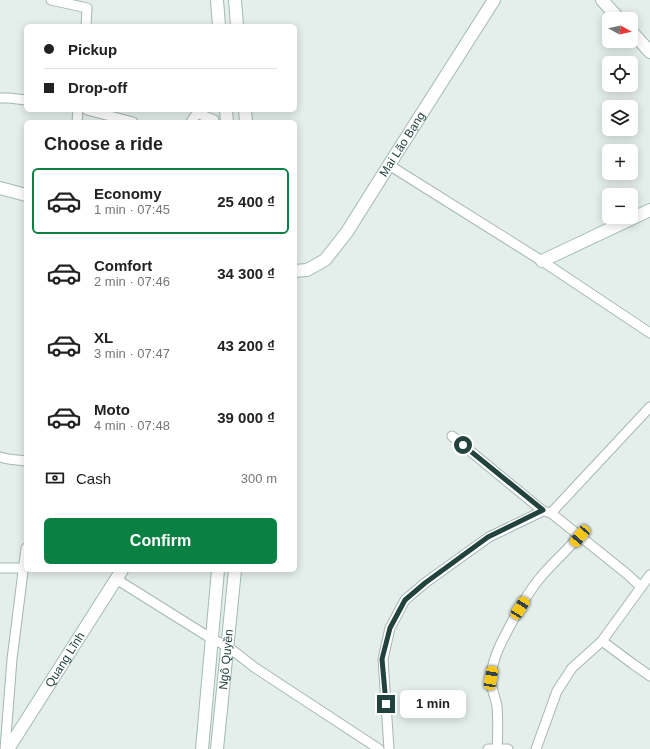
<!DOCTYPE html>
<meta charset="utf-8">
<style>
body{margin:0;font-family:Helvetica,sans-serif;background:#f2f2f2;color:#222;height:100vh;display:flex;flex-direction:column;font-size:15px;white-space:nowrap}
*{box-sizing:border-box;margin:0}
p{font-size:13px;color:#767676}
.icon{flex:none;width:22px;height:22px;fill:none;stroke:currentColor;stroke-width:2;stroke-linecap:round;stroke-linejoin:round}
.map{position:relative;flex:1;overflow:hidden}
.drawer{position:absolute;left:24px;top:120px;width:273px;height:452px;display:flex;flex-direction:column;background:#fff;border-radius:6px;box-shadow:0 2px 10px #0003}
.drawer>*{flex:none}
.banner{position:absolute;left:24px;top:24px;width:273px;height:88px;border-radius:6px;box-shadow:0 2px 10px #0003;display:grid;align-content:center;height:88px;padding:0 20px;background:#fff}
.needle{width:26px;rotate:98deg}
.fabs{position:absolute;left:602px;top:12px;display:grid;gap:8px}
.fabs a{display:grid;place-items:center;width:36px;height:36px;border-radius:6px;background:#fff;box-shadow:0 2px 10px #0003;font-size:20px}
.end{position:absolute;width:18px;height:18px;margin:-9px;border:5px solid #22423d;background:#fff;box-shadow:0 0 0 2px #fff}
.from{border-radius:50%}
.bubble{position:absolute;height:28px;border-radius:6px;background:#fff;box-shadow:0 2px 10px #0003;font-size:13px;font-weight:700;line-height:28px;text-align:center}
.car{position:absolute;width:12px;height:24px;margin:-12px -6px;border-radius:5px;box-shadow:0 0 3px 1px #0007;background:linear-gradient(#f5c518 24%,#345 0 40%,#f5c518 0 76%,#345 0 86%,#f5c518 0)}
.banner b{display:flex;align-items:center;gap:14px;height:38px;font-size:15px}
.banner b+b{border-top:1px solid #e0e0e0}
.banner i{width:10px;height:10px;background:#222}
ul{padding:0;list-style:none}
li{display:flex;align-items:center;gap:12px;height:66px;margin:0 8px 6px;padding:0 12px;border:2px solid transparent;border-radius:6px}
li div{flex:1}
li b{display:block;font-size:15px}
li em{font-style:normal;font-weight:700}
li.on{border-color:#0b8043}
li>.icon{width:36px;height:36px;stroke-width:1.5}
h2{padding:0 20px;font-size:18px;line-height:48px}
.pay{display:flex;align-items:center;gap:10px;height:44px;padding:0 20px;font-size:15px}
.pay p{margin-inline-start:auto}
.button{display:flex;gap:8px;margin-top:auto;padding:8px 20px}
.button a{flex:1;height:46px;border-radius:6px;background:#0b8043;color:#fff;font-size:16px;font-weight:700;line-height:46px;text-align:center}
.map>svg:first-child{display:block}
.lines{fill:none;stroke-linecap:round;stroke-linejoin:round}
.street-casing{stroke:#a6b7b3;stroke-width:11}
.secondary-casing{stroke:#a1bbb5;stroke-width:14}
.street{stroke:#fff;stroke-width:9}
.secondary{stroke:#fff;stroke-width:12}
.route{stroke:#22423d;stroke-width:5}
.labels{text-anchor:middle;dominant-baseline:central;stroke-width:3;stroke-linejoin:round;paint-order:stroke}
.street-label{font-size:12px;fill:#22423d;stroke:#f5faf8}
</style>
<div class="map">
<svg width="650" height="749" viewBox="0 0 650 749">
<rect width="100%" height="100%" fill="#e4eeeb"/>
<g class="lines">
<defs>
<g id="street">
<path d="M51 0 87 8 86 26"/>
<path d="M0 98H9L26 100"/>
<path d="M87 110 133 122"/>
<path d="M77 122 78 110"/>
<path d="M191 122 197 113 214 120"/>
<path d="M389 165 542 261 650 333"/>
<path d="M452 436 543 511"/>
<path d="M0 457 8 459 26 461"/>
<path d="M551 513 627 574 641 587"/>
<path d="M0 568H23"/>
<path d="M116 579 212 639 227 646 254 667 379 749"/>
<path d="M602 641 633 664 650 676"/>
<path d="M5 749 12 659 26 548"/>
<path d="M389 749 383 659 390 628 405 600 425 583 489 537 543 511 551 513 650 407"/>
<path d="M488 749H508"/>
<path d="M497 749C498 734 498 720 497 706 495 696 490 686 491 676 493 656 503 639 512 622 520 607 529 591 540 578 552 563 567 551 579 536"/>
<path d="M536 749 557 691 572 668 602 641 650 575"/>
</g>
<g id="secondary">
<path d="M217 0 219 26"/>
<path d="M235 0 237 26"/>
<path d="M602 0 619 19"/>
<path d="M631 31 650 52"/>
<path d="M226 110 227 122"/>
<path d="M245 110 246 122"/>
<path d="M0 188 26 195"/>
<path d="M542 261 650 210"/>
<path id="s1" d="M295 271 307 270 325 260 347 232 389 165 494 0"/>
<path id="s2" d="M8 749 122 570"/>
<path d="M202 749 218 570"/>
<path id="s3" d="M217 749 235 570"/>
</g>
</defs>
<use href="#street" class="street-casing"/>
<use href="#secondary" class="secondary-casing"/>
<use href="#street" class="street"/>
<use href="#secondary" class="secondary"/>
</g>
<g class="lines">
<path class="route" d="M386 704 382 659 390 628 405 600 425 583 488 537 543 510 463 445"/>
</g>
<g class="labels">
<g class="street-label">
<text stroke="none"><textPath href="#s1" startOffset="172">Mai Lão Bạng</textPath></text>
<text stroke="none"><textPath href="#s2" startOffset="106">Quang Lĩnh</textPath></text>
<text stroke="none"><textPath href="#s3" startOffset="90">Ngô Quyền</textPath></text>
</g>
</g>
</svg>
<div class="fabs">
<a><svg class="needle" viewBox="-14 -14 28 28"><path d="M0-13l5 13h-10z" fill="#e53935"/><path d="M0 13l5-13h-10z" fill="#767676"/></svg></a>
<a><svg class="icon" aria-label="locate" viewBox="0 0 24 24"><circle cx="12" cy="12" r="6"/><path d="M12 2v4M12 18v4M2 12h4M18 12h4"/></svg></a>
<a><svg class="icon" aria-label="layers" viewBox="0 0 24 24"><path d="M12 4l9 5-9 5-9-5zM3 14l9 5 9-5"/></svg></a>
<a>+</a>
<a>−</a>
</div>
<i class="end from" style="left:463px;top:445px"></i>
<i class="end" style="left:386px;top:704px"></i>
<div class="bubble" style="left:400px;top:690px;width:66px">1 min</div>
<i class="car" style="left:580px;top:536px;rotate:220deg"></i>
<i class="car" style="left:520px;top:608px;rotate:32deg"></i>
<i class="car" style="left:491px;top:678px;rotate:9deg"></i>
<div class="banner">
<b><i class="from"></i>Pickup</b>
<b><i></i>Drop-off</b>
</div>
<section class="drawer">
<h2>Choose a ride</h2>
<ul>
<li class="on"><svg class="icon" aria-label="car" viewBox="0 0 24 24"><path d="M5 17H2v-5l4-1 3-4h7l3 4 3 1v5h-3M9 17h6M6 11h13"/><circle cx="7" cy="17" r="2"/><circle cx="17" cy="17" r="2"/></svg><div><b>Economy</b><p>1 min · 07:45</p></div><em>25 400 ₫</em></li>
<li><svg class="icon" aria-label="car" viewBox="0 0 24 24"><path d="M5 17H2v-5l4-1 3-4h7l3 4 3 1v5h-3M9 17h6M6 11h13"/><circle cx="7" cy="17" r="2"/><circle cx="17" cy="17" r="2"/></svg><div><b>Comfort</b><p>2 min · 07:46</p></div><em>34 300 ₫</em></li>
<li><svg class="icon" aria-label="car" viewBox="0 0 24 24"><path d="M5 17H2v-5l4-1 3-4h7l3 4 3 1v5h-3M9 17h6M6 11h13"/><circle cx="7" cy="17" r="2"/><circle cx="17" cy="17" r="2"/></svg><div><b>XL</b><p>3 min · 07:47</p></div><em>43 200 ₫</em></li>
<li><svg class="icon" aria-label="car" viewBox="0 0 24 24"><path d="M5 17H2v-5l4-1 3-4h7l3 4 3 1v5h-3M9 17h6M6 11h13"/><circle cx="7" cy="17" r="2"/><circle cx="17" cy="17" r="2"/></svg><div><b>Moto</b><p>4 min · 07:48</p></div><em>39 000 ₫</em></li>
</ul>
<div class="pay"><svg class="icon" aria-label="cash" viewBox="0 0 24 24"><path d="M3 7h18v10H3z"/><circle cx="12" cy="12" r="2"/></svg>Cash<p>300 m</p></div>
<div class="button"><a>Confirm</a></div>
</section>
</div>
